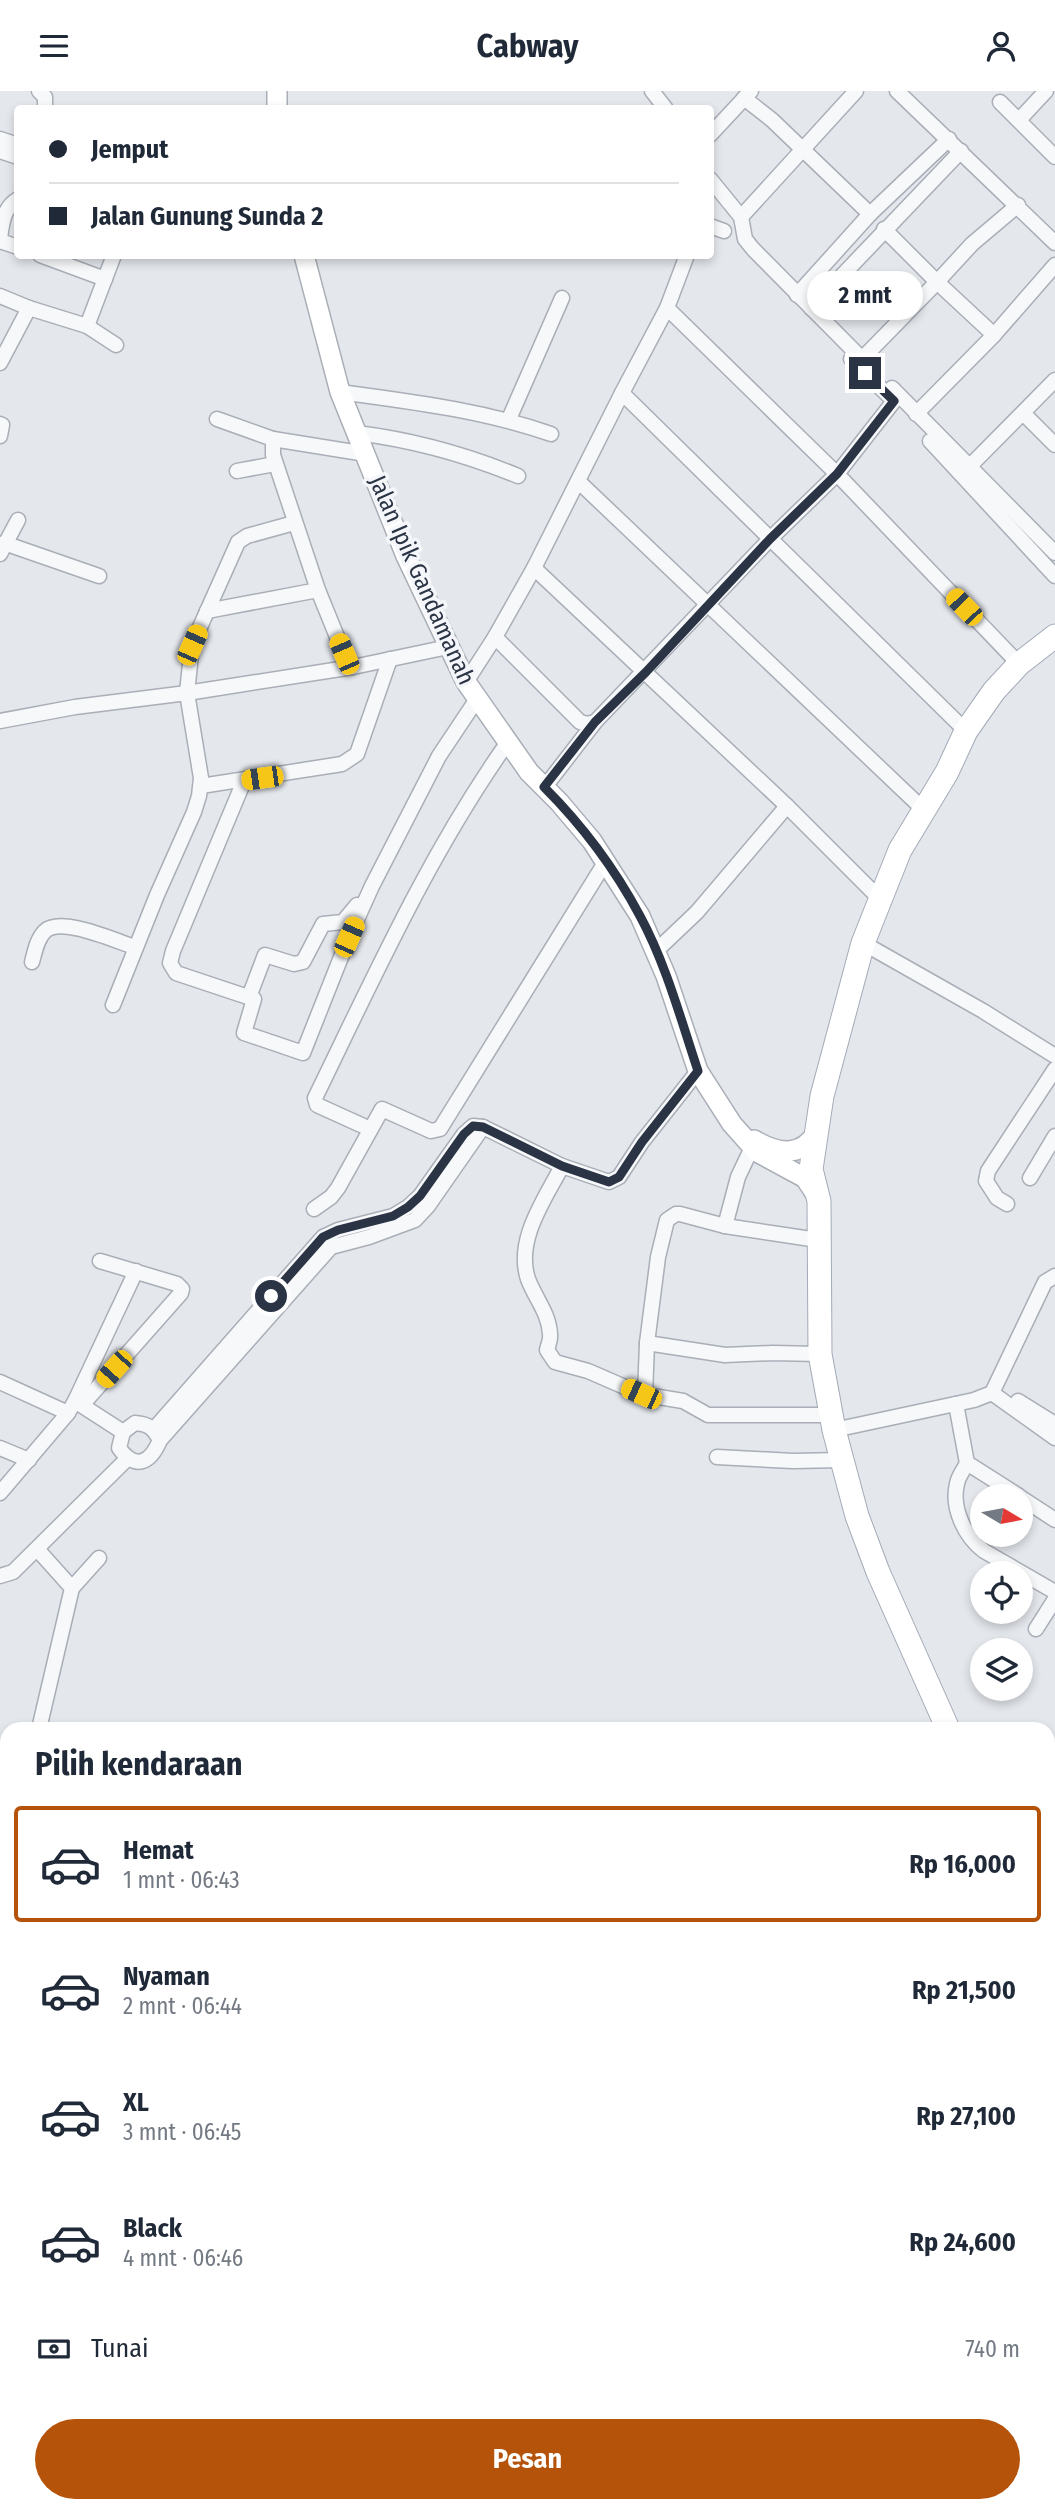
<!DOCTYPE html>
<html lang="id">
<meta charset="utf-8">
<style>
body{margin:0;font-family:"Fira Sans Condensed",sans-serif;background:#f6f6f7;color:#1f2937;height:100vh;display:flex;flex-direction:column;font-size:26px;white-space:nowrap}
*{box-sizing:border-box;margin:0}
p{font-size:23px;color:#747a83}
.icon{flex:none;width:38px;height:38px;fill:none;stroke:currentColor;stroke-width:2;stroke-linecap:round;stroke-linejoin:round}
.map{position:relative;flex:1;overflow:hidden}
.side{position:absolute;left:0px;top:1631px;width:1055px;height:791px;display:flex;flex-direction:column;background:#fff;border-radius:21px 21px 0 0;box-shadow:0 4px 10px #0003}
.side>*{flex:none}
.guide{position:absolute;left:14px;top:14px;width:700px;height:154px;border-radius:7px;box-shadow:0 4px 10px #0003;display:grid;align-content:center;height:154px;padding:0 35px;background:#fff}
.needle{width:46px;rotate:100deg}
.fabs{position:absolute;left:970px;top:1393px;display:grid;gap:14px}
.fabs a{display:grid;place-items:center;width:63px;height:63px;border-radius:50%;background:#fff;box-shadow:0 4px 10px #0003;font-size:35px}
.end{position:absolute;width:32px;height:32px;margin:-16px;border:9px solid #2b3445;background:#fff;box-shadow:0 0 0 4px #fff}
.from{border-radius:50%}
.bubble{position:absolute;height:49px;border-radius:24px;background:#fff;box-shadow:0 4px 10px #0003;font-size:23px;font-weight:700;line-height:49px;text-align:center}
.car{position:absolute;width:21px;height:42px;margin:-21px -10px;border-radius:9px;box-shadow:0 0 5px 2px #0007;background:linear-gradient(#f5c518 24%,#345 0 40%,#f5c518 0 76%,#345 0 86%,#f5c518 0)}
.guide b{display:flex;align-items:center;gap:24px;height:66px;font-size:26px}
.guide b+b{border-top:2px solid #e0e1e3}
.guide i{width:18px;height:18px;background:#1f2937}
ul{padding:0;list-style:none}
li{display:flex;align-items:center;gap:21px;height:116px;margin:0 14px 10px;padding:0 21px;border:4px solid transparent;border-radius:7px}
li div{flex:1}
li b{display:block;font-size:26px}
li em{font-style:normal;font-weight:700}
li.active{border-color:#b45309}
li>.icon{width:63px;height:63px;stroke-width:1.5}
h2{padding:0 35px;font-size:32px;line-height:84px}
.pay{display:flex;align-items:center;gap:18px;height:77px;padding:0 35px;font-size:26px}
.pay p{margin-inline-start:auto}
.cta{display:flex;gap:14px;margin-top:auto;padding:14px 35px}
.cta a{flex:1;height:80px;border-radius:42px;background:#b45309;color:#fff;font-size:28px;font-weight:700;line-height:80px;text-align:center}
header{display:flex;justify-content:space-between;align-items:center;height:91px;padding:0 35px;background:#fff;font-size:32px;font-weight:700}
.map>svg:first-child{display:block}
.lines{fill:none;stroke-linecap:round;stroke-linejoin:round}
.river{stroke:#9fb4cc;stroke-width:23}
.street-casing{stroke:#a9aeb7;stroke-width:17}
.secondary-casing{stroke:#a9aeb7;stroke-width:22}
.primary-casing{stroke:#a3abb8;stroke-width:25}
.street{stroke:#f7f8fa;stroke-width:14}
.secondary{stroke:#fff;stroke-width:19}
.primary{stroke:#fff;stroke-width:23}
.route{stroke:#2b3445;stroke-width:9}
.labels{text-anchor:middle;dominant-baseline:central;stroke-width:7;stroke-linejoin:round;paint-order:stroke}
.street-label{font-size:24px;fill:#2b3445;stroke:#f4f6f9}
</style>
<header><svg class="icon" aria-label="menu" viewBox="0 0 24 24"><path d="M4 6h16M4 12h16M4 18h16"/></svg>Cabway<svg class="icon" aria-label="person" viewBox="0 0 24 24"><circle cx="12" cy="8" r="4"/><path d="M4 21q1-7 8-7t8 7"/></svg></header>
<div class="map">
<svg width="1055" height="2422" viewBox="0 0 1055 2422">
<rect width="100%" height="100%" fill="#e4e7ec"/>
<g class="lines">
<g class="river">
<path d="M0 2054 7 2057"/>
<path d="M1048 2292 1055 2293"/>
</g>
<defs>
<g id="street">
<path d="M39 0 45 6V18"/>
<path d="M652 0 666 18"/>
<path d="M897 0 1055 152"/>
<path d="M744 7 772 29 870 123"/>
<path d="M1000 11 1055 66"/>
<path d="M1019 29 1046 0"/>
<path d="M710 44 751 0"/>
<path d="M0 48 18 54"/>
<path d="M0 60 18 66"/>
<path d="M710 88 741 126 745 148 753 158 865 271"/>
<path d="M741 126 856 0"/>
<path d="M710 135 724 140"/>
<path d="M0 148C2 133 3 117 18 108"/>
<path d="M0 150 18 156"/>
<path d="M40 164 105 188"/>
<path d="M797 204 870 123 949 48"/>
<path d="M0 205 29 217 87 235 116 254"/>
<path d="M667 217 837 383 1019 573"/>
<path d="M811 217 961 60"/>
<path d="M87 235 114 164"/>
<path d="M994 244 937 191 972 153 1018 114"/>
<path d="M862 268 937 191 884 138"/>
<path d="M0 272 29 217"/>
<path d="M892 297 1055 462"/>
<path d="M340 301C413 311 482 319 551 343"/>
<path d="M622 302 966 640"/>
<path d="M916 323 994 244 1055 174"/>
<path d="M1024 323 1055 354"/>
<path d="M217 328 273 348"/>
<path d="M509 328 562 207"/>
<path d="M0 333 2 334 0 345"/>
<path d="M357 342C413 349 467 364 518 385"/>
<path d="M930 350 1055 485"/>
<path d="M969 376 1055 289"/>
<path d="M237 380 275 373"/>
<path d="M578 390 924 719"/>
<path d="M4 452 99 485"/>
<path d="M0 463 18 429"/>
<path d="M534 477 787 715 880 808"/>
<path d="M207 520 318 499"/>
<path d="M495 546 580 631 587 633 595 631"/>
<path d="M353 576 344 563 318 499 273 364V348L366 363"/>
<path d="M466 591 495 546 534 477 622 302 667 217 687 164"/>
<path d="M0 630 75 616 187 602 353 576 448 556"/>
<path d="M244 690 173 860 170 872 176 882 254 908 244 942 303 962 349 846 372 795 439 665 477 608"/>
<path d="M201 695 342 673 357 663 390 568"/>
<path d="M544 697 595 631 770 448 837 383 894 310 851 268"/>
<path d="M863 852 983 920 1055 965"/>
<path d="M656 860 697 821 787 715"/>
<path d="M32 871C35 860 37 848 45 840 61 825 115 850 135 856"/>
<path d="M249 906 265 864 294 873 303 871 323 833 343 831 357 814"/>
<path d="M113 914 157 804 194 721 199 705 201 687 187 602 192 554 238 451 247 445 294 432"/>
<path d="M370 1038 317 1014 315 1007C374 886 430 761 508 651"/>
<path d="M562 1075C545 1108 515 1149 528 1188 535 1207 549 1222 550 1243 551 1249 548 1254 547 1259L555 1271 588 1280 641 1303 683 1310 708 1324H831"/>
<path d="M1030 1087 1055 1045"/>
<path d="M1007 1113 997 1107 986 1090 988 1080 1055 978"/>
<path d="M314 1118 331 1106 338 1097 382 1018 431 1040 440 1038 606 770"/>
<path d="M725 1135 738 1086 755 1050"/>
<path d="M647 1252 725 1264 772 1262 820 1263"/>
<path d="M0 1291 68 1322"/>
<path d="M992 1302 1055 1347"/>
<path d="M645 1304 647 1252 658 1166 667 1129 676 1123H680L725 1135 818 1149"/>
<path d="M75 1310 136 1180"/>
<path d="M1018 1310 1055 1333"/>
<path d="M956 1313 967 1372 1019 1405"/>
<path d="M82 1314 181 1202 182 1198 177 1193 100 1170"/>
<path d="M135 1332C149 1333 153 1337 160 1349 150 1373 135 1379 119 1357L123 1341Z"/>
<path d="M154 1338 323 1146 338 1139 393 1125 408 1116 420 1105 464 1043 473 1035 483 1036 562 1075 609 1091 619 1086 642 1051 698 980"/>
<path d="M834 1339 974 1309 992 1302 1045 1191 1055 1185"/>
<path d="M160 1349 331 1156 369 1146 415 1129 428 1115 483 1036"/>
<path d="M0 1357 29 1369"/>
<path d="M717 1366 793 1370 842 1369"/>
<path d="M967 1372C964 1379 958 1385 957 1393 951 1417 965 1446 984 1460L1055 1501"/>
<path d="M0 1402 68 1322 75 1310 123 1341"/>
<path d="M1020 1406 1055 1429"/>
<path d="M37 1458 72 1497 39 1638"/>
<path d="M0 1485 13 1481 127 1368"/>
<path d="M72 1497 99 1467"/>
<path d="M1036 1538 1055 1508"/>
<path d="M6 1775 7 1773"/>
</g>
<g id="secondary">
<path d="M277 0V18"/>
<path d="M304 164 340 301 406 465 466 591 529 681 559 711 592 750 640 825 666 885 698 980 732 1033 757 1061 805 1087 815 1102"/>
<path d="M754 1049C778 1063 801 1067 817 1041"/>
</g>
<g id="primary">
<path d="M948 1638 878 1481 857 1425 834 1339 820 1263 819 1110 811 1078 822 1005 863 852 900 759 947 681 966 640 994 600 1019 573 1055 545"/>
<path d="M1048 1821 1055 1833"/>
</g>
</defs>
<use href="#street" class="street-casing"/>
<use href="#secondary" class="secondary-casing"/>
<use href="#primary" class="primary-casing"/>
<use href="#street" class="street"/>
<use href="#secondary" class="secondary"/>
<use href="#primary" class="primary"/>
</g>
<g class="lines">
<path class="route" d="M271 1205 323 1146 338 1139 393 1125 408 1116 420 1105 464 1043 473 1035 483 1036 562 1075 609 1091 619 1086 642 1051 698 980C681 929 666 873 640 825 615 778 582 734 544 696L595 631 646 581 770 448 837 383 894 310 865 282"/>
</g>
<g class="labels">
<g class="street-label">
<text transform="translate(422 489) rotate(66)">Jalan Ipik Gandamanah</text>
</g>
</g>
</svg>
<div class="fabs">
<a><svg class="needle" viewBox="-14 -14 28 28"><path d="M0-13l5 13h-10z" fill="#e53935"/><path d="M0 13l5-13h-10z" fill="#747a83"/></svg></a>
<a><svg class="icon" aria-label="locate" viewBox="0 0 24 24"><circle cx="12" cy="12" r="6"/><path d="M12 2v4M12 18v4M2 12h4M18 12h4"/></svg></a>
<a><svg class="icon" aria-label="layers" viewBox="0 0 24 24"><path d="M12 4l9 5-9 5-9-5zM3 14l9 5 9-5"/></svg></a>
</div>
<i class="end from" style="left:271px;top:1205px"></i>
<i class="end" style="left:865px;top:282px"></i>
<div class="bubble" style="left:807px;top:180px;width:116px">2 mnt</div>
<i class="car" style="left:964px;top:516px;rotate:316deg"></i>
<i class="car" style="left:192px;top:554px;rotate:24deg"></i>
<i class="car" style="left:344px;top:563px;rotate:337deg"></i>
<i class="car" style="left:262px;top:687px;rotate:262deg"></i>
<i class="car" style="left:349px;top:846px;rotate:24deg"></i>
<i class="car" style="left:114px;top:1278px;rotate:222deg"></i>
<i class="car" style="left:641px;top:1303px;rotate:294deg"></i>
<div class="guide">
<b><i class="from"></i>Jemput</b>
<b><i></i>Jalan Gunung Sunda 2</b>
</div>
<section class="side">
<h2>Pilih kendaraan</h2>
<ul>
<li class="active"><svg class="icon" aria-label="car" viewBox="0 0 24 24"><path d="M5 17H2v-5l4-1 3-4h7l3 4 3 1v5h-3M9 17h6M6 11h13"/><circle cx="7" cy="17" r="2"/><circle cx="17" cy="17" r="2"/></svg><div><b>Hemat</b><p>1 mnt · 06:43</p></div><em>Rp 16,000</em></li>
<li><svg class="icon" aria-label="car" viewBox="0 0 24 24"><path d="M5 17H2v-5l4-1 3-4h7l3 4 3 1v5h-3M9 17h6M6 11h13"/><circle cx="7" cy="17" r="2"/><circle cx="17" cy="17" r="2"/></svg><div><b>Nyaman</b><p>2 mnt · 06:44</p></div><em>Rp 21,500</em></li>
<li><svg class="icon" aria-label="car" viewBox="0 0 24 24"><path d="M5 17H2v-5l4-1 3-4h7l3 4 3 1v5h-3M9 17h6M6 11h13"/><circle cx="7" cy="17" r="2"/><circle cx="17" cy="17" r="2"/></svg><div><b>XL</b><p>3 mnt · 06:45</p></div><em>Rp 27,100</em></li>
<li><svg class="icon" aria-label="car" viewBox="0 0 24 24"><path d="M5 17H2v-5l4-1 3-4h7l3 4 3 1v5h-3M9 17h6M6 11h13"/><circle cx="7" cy="17" r="2"/><circle cx="17" cy="17" r="2"/></svg><div><b>Black</b><p>4 mnt · 06:46</p></div><em>Rp 24,600</em></li>
</ul>
<div class="pay"><svg class="icon" aria-label="cash" viewBox="0 0 24 24"><path d="M3 7h18v10H3z"/><circle cx="12" cy="12" r="2"/></svg>Tunai<p>740 m</p></div>
<div class="cta"><a>Pesan</a></div>
</section>
</div>
